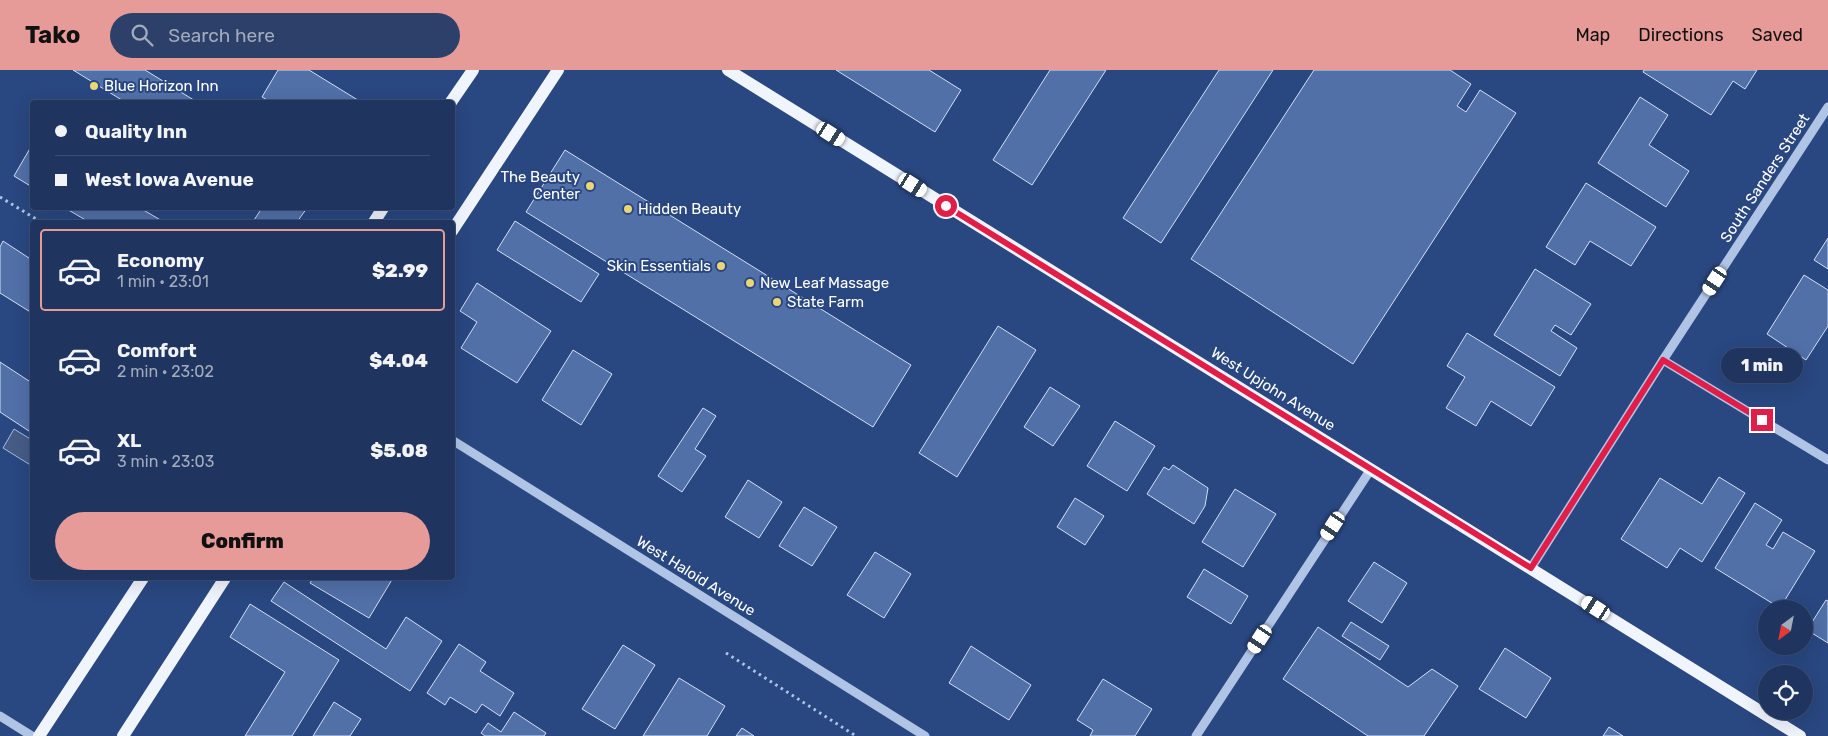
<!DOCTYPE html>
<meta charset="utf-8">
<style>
body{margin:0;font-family:Rubik,sans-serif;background:#2c4069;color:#f1f3f6;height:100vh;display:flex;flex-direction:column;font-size:19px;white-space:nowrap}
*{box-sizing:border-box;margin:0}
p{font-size:16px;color:#a1abbd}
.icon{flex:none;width:28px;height:28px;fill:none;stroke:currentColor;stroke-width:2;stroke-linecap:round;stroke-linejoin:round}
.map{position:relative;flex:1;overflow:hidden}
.drawer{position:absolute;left:30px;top:150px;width:425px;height:360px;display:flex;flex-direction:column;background:#1f3560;border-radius:5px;box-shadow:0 5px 20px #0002,0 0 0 1px #3c5075}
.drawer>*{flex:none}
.hud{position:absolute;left:30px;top:30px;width:425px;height:110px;border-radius:5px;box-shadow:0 5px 20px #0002,0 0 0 1px #3c5075;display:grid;align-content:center;height:110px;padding:0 25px;background:#1f3560}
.needle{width:32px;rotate:212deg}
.tools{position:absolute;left:1758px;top:530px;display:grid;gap:10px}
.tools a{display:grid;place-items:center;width:55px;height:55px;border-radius:50%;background:#1f3560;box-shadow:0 5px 20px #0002,0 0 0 1px #3c5075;font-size:25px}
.end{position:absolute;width:22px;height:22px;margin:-11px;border:6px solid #e11d48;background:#fff;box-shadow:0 0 0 2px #fff}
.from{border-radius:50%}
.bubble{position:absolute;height:35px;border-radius:18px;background:#1f3560;box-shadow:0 5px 20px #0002,0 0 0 1px #3c5075;font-size:16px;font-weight:800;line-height:35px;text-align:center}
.car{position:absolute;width:15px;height:30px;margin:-15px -8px;border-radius:6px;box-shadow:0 0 4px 1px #0007;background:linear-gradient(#fff 24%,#345 0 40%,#fff 0 76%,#345 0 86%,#fff 0)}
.hud b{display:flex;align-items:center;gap:18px;height:48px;font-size:19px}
.hud b+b{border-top:1px solid #3c5075}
.hud i{width:12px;height:12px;background:#f1f3f6}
ul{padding:9px 0 0;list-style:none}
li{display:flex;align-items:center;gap:15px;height:82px;margin:0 10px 8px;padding:0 15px;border:2px solid transparent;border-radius:5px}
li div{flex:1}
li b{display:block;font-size:19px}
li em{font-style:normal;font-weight:800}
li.selected{border-color:#e69b98}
li>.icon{width:45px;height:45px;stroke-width:1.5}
.primary-button{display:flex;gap:10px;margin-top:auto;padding:10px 25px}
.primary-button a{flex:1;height:58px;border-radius:30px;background:#e69b98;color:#111;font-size:20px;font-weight:800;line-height:58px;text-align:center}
header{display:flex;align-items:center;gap:30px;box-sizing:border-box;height:70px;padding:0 25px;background:#e69b98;color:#111}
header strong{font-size:24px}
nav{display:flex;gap:28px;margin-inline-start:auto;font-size:18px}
.search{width:350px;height:45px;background:#2c4069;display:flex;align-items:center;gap:12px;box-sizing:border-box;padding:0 18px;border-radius:28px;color:#a1abbd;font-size:19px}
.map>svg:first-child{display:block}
.water{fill:#465c85;stroke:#a5bde6}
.building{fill:#5170a8;stroke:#d3dff5}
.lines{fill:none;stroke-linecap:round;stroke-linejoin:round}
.path{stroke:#b0c4e5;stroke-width:3;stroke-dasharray:2.5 4;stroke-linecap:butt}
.minor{stroke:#b0c4e5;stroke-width:9}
.major{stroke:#f0f4fd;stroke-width:12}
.route{stroke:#e11d48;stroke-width:6}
.poi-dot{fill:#ecd577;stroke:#294780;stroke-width:2}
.labels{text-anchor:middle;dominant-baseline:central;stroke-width:4;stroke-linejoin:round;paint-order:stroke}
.poi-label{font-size:15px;fill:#fff;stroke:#294780;text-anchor:start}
.street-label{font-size:15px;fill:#fff;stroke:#294780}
</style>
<header>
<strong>Tako</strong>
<div class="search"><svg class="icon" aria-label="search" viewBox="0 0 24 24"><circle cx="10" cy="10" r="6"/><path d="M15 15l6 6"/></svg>Search here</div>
<nav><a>Map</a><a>Directions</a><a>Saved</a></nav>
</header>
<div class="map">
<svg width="1828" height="666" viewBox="0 0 1828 666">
<rect width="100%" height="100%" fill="#294780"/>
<path class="water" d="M14 359 32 370V396L3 378Z"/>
<g class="building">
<path d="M73 0H145L197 32H125Z"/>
<path d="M278 0H309L361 32H271L262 27Z"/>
<path d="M836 0H929L961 20 935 62Z"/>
<path d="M1050 0H1106L1032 115 993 90Z"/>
<path d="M1219 0H1273L1161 173 1123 148Z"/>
<path d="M1314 0H1450L1471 14 1457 36 1466 42 1480 20 1516 43 1353 294 1191 189Z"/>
<path d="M1644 0H1757L1745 19 1733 11 1711 45 1643 2Z"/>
<path d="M1640 27 1668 45 1649 75 1689 101 1666 137 1598 93Z"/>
<path d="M32 75V117L14 106Z"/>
<path d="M565 80 911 295 873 357 526 142Z"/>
<path d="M1586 113 1656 157 1631 196 1590 171 1575 195 1546 177Z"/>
<path d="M65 138H140L164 152H89Z"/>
<path d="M262 138H307L297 152H257L254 150Z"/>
<path d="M515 151 599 204 581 232 497 180Z"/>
<path d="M1828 168V199L1814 190Z"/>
<path d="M3 171 32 190V243L0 223V177Z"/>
<path d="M1535 199 1591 234 1571 265 1555 255 1551 261 1577 278 1560 306 1494 265Z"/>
<path d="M1804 205 1828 220V256L1806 290 1767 264Z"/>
<path d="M477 213 551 261 517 313 461 278 477 252 460 241Z"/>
<path d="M998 256 1036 280 957 407 919 383Z"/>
<path d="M1467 263 1555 317 1531 356 1491 331 1476 356 1446 338 1465 307 1447 296Z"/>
<path d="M573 280 612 304 581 355 542 330Z"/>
<path d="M0 292 32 313V363L0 342Z"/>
<path d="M1050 317 1080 336 1053 376 1024 357Z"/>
<path d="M703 338 716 346 695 379 706 386 682 422 658 406Z"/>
<path d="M1115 351 1155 376 1127 421 1087 396Z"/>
<path d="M1173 395 1208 418 1205 436 1194 454 1147 424 1164 397 1169 400Z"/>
<path d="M1719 407 1745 423 1702 492 1680 478 1667 498 1621 469 1660 408 1702 434Z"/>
<path d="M748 410 782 432 759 468 725 447Z"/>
<path d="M1235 419 1276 444 1243 497 1202 472Z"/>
<path d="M1075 428 1104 446 1085 475 1057 457Z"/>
<path d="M1755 433 1782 450 1766 475 1773 479 1783 462 1815 481 1780 538 1715 498Z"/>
<path d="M804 437 837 457 812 496 779 476Z"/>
<path d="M875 482 911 504 884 548 847 525Z"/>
<path d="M1374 492 1407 513 1382 553 1348 531Z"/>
<path d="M1204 499 1248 526 1231 554 1187 527Z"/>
<path d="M313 508H393L369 548 310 513Z"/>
<path d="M284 512 386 579 406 547 442 571 410 621 271 531Z"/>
<path d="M1826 530 1828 531V573L1807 560Z"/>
<path d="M250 534 339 590 292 666H245L285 602 230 567Z"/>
<path d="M1351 552 1389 576 1380 590 1342 566Z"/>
<path d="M1318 557 1408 617 1432 599 1458 616 1424 666H1368L1283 609Z"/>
<path d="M459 574 486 592 480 601 514 623 500 646 482 634 476 643 450 627 445 635 427 623Z"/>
<path d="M623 575 655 595 615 659 582 639Z"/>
<path d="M971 576 1031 615 1009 650 949 613Z"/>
<path d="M1505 578 1551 608 1526 648 1479 619Z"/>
<path d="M679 608 725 636 707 666H643Z"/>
<path d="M1103 609 1152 639 1135 666H1090L1093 660 1077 650Z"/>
<path d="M334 632 361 649 350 666H313Z"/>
<path d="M514 642 546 663 544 666H485L481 663 488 653 501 662Z"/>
<path d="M1609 657 1623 666H1603Z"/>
<path d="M742 658 754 666H736Z"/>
</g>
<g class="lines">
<g class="path">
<path d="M0 127 41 152"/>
<path d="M726 583 856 666"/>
</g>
<g class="minor">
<path d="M1663 290 1828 390"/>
<path d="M452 370 925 666"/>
<path d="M1531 498 1663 290 1828 37"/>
<path d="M0 646 32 666"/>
<path d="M1196 666 1371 399"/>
</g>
<g class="major">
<path d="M728 0 1800 666"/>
<path d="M451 32 473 0"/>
<path d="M374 152 383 138"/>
<path d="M452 161 558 0"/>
<path d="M39 666 143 508"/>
<path d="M123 666 225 508"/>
</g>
</g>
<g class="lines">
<path class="route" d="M946 136 1531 498 1663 290 1762 350"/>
</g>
<g class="poi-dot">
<circle cx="94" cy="16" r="5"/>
<circle cx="590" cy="116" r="5"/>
<circle cx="628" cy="139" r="5"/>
<circle cx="721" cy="196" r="5"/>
<circle cx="750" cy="213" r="5"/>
<circle cx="777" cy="232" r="5"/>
</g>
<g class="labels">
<g class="poi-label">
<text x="104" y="16">Blue Horizon Inn</text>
<text x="580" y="107" text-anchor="end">The Beauty<tspan x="580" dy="17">Center</tspan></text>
<text x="638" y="139">Hidden Beauty</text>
<text x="711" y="196" text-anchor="end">Skin Essentials</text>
<text x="760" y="213">New Leaf Massage</text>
<text x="787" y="232">State Farm</text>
</g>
<g class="street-label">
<text transform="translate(1765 108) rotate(-57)">South Sanders Street</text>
<text transform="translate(1273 319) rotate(32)">West Upjohn Avenue</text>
<text transform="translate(696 506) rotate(32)">West Haloid Avenue</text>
</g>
</g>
</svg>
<div class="tools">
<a><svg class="needle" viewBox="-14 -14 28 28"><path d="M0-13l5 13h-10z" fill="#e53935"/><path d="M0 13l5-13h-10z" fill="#a1abbd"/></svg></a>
<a><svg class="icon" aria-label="locate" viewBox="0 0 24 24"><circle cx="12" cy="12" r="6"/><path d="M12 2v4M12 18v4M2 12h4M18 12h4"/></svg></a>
</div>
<i class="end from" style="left:946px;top:136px"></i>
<i class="end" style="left:1762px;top:350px"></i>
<div class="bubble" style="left:1721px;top:278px;width:82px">1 min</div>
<i class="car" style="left:831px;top:64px;rotate:122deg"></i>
<i class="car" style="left:913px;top:115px;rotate:122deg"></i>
<i class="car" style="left:1715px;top:211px;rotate:213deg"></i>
<i class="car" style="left:1333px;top:456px;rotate:213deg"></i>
<i class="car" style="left:1596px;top:538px;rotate:302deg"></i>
<i class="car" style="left:1260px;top:569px;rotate:213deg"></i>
<div class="hud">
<b><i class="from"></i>Quality Inn</b>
<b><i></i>West Iowa Avenue</b>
</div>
<section class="drawer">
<ul>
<li class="selected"><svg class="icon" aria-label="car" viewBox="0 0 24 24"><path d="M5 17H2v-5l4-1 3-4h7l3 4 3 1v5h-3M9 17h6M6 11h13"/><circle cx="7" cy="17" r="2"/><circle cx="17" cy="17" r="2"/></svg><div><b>Economy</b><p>1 min · 23:01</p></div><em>$2.99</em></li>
<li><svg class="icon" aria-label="car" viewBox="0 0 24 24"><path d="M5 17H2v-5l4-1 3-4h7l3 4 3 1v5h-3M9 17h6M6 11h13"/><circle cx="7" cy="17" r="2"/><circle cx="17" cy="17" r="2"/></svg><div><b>Comfort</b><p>2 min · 23:02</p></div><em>$4.04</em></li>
<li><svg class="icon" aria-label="car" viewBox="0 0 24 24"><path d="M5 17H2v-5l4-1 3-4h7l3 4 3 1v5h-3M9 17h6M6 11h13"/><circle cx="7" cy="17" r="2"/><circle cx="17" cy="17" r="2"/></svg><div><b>XL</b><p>3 min · 23:03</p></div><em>$5.08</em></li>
</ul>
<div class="primary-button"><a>Confirm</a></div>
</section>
</div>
